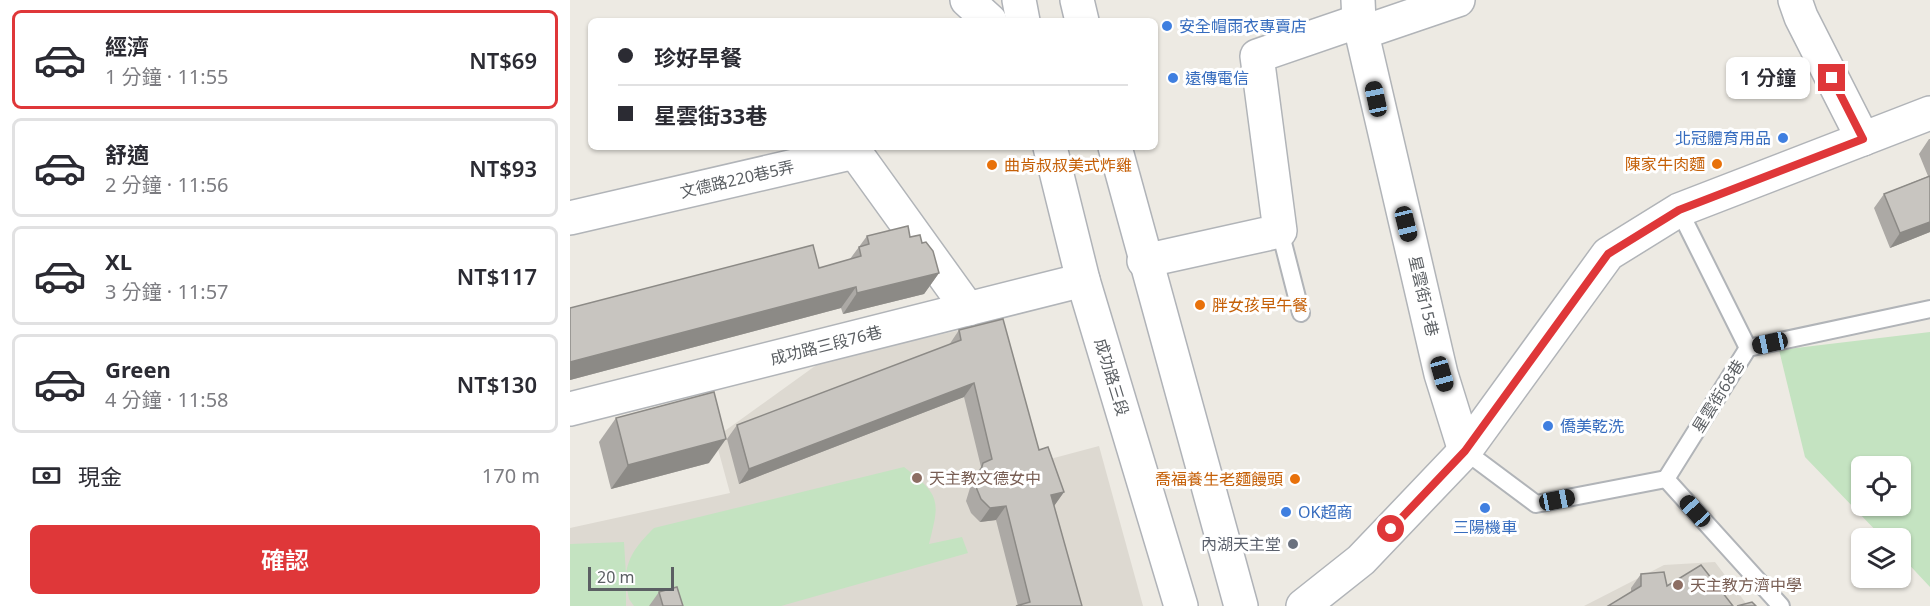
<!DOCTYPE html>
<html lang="zh-TW">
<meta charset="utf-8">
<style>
body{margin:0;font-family:"Noto Sans","Noto Sans TC",sans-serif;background:#f7f7f7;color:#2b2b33;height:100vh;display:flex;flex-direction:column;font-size:22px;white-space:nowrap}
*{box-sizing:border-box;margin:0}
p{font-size:20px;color:#7c7c81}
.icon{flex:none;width:33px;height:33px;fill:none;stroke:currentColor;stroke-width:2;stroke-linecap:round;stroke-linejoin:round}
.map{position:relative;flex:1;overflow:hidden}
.panel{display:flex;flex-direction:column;background:#fff;width:570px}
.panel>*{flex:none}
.banner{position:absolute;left:18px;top:18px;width:570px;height:132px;border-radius:9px;box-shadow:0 2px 4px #0004;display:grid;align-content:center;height:132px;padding:0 30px;background:#fff}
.fabs{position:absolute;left:1281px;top:456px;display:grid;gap:12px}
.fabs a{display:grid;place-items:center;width:60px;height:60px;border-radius:9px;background:#fff;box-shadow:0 2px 4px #0004;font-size:30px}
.scale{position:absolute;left:18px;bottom:15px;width:86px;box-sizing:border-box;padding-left:6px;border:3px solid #5b5f63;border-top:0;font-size:16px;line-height:21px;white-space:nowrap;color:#5b5f63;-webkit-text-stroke:4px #fff;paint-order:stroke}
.end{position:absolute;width:27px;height:27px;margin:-14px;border:8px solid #df3739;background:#fff;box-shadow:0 0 0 3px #fff}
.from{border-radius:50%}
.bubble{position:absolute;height:42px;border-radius:9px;background:#fff;box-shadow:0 2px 4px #0004;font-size:20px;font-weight:600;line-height:42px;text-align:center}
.car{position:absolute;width:18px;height:36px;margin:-18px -9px;border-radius:8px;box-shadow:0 0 4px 2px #0007;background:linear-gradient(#222 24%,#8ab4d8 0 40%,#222 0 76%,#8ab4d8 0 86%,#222 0)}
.banner b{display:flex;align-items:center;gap:21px;height:57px;font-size:22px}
.banner b+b{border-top:2px solid #e1e1e2}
.banner i{width:15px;height:15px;background:#2b2b33}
ul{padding:10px 0 0;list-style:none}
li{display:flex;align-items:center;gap:18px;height:99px;margin:0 12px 9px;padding:0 18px;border:3px solid #e1e1e2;border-radius:9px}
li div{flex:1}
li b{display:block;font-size:22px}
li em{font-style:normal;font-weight:600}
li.on{border-color:#df3739}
li>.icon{width:54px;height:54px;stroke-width:1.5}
.pay{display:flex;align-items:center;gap:15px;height:66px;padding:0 30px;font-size:22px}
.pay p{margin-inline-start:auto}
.cta{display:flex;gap:12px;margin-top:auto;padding:12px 30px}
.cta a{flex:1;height:69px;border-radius:9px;background:#df3739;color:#fff;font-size:24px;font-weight:600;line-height:69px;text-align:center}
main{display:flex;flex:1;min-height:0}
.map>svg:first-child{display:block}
.education{fill:#ddd9d1}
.green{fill:#c4e3c1;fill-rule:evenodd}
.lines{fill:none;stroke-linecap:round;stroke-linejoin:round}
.service-casing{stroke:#b1b4b8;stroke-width:20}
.minor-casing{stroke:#b1b4b8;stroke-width:36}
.tertiary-casing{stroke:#b1b4b8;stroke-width:36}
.secondary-casing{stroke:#b0b3b8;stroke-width:36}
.service{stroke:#fff;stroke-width:16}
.minor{stroke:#fff;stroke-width:33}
.tertiary{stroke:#fff;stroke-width:33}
.secondary{stroke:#fff;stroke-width:33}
.wall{fill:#aca9a5}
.shaded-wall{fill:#8c8a86}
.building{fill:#c8c5c0;stroke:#8c8a86;stroke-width:1.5}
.route{stroke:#df3739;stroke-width:8}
.shop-dot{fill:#3f7fe0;stroke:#fff;stroke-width:2}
.food-dot{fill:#e8710a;stroke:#fff;stroke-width:2}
.education-dot{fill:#8d6e63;stroke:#fff;stroke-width:2}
.worship-dot{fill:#6b7280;stroke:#fff;stroke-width:2}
.labels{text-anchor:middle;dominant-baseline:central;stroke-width:6;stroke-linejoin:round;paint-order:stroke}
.shop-label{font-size:16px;fill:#366cbe;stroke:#fff;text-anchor:start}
.food-label{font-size:16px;fill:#c56008;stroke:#fff;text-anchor:end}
.street-label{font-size:16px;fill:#5b5f63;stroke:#fff}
.education-label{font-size:16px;fill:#785e54;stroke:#fff;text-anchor:start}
.worship-label{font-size:16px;fill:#5b616d;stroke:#fff;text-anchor:end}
</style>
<main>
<section class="panel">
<ul>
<li class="on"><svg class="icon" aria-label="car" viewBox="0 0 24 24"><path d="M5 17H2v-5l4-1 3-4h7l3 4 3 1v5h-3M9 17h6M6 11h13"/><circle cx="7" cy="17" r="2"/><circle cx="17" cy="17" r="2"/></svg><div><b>經濟</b><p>1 分鐘 · 11:55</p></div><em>NT$69</em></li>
<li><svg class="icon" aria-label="car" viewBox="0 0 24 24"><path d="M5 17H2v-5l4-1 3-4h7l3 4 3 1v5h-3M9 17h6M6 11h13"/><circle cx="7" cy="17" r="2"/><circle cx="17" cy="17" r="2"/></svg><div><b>舒適</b><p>2 分鐘 · 11:56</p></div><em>NT$93</em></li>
<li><svg class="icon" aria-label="car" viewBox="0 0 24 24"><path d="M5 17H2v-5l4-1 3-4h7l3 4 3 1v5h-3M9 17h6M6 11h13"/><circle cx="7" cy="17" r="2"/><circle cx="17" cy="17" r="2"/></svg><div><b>XL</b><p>3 分鐘 · 11:57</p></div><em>NT$117</em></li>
<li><svg class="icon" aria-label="car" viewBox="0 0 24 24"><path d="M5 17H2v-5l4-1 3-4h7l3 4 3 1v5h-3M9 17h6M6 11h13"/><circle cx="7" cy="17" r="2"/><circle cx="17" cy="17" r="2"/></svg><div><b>Green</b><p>4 分鐘 · 11:58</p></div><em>NT$130</em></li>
</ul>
<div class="pay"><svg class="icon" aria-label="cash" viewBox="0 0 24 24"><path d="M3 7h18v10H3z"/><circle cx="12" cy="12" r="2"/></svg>現金<p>170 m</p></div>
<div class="cta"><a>確認</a></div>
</section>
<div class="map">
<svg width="1360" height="606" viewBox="0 0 1360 606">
<rect width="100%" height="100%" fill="#edeae3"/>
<g class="education">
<path d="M431 321 469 462 529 446 573 606H0V528L160 493 145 438 252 361Z"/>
<path d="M1145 562 1178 606H1014L1094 565Z"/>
</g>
<g class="green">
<path d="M1360 332V587L1331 556 1330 538H1313L1235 457 1209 350ZM1330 466V506H1292V466Z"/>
<path d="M334 467C371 496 370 500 359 544L392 537 398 553 211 606H64L59 599 56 584V606H0V544L54 542 56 575C58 555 70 542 84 528Z"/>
</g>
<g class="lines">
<defs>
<g id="service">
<path d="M1109 210 1178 348"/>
<path d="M710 231 731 313"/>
<path d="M895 451 966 504 1096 479"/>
<path d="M1096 479 1178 348 1360 309"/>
<path d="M1096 479 1211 606"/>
</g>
<g id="minor">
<path d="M788 0 789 21 871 374 895 451"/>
<path d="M1225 0 1231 17 1293 139"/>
<path d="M791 33 888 0"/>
<path d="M0 218 285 152 398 309"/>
<path d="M574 261 710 231 687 56 789 21"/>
<path d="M0 409 513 280"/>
</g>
<path id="tertiary" d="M733 606 791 560 895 451 1038 254 1109 210 1360 113"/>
<g id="secondary">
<path d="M397 0 420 21"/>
<path d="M449 0 453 21"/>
<path d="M507 0 512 21"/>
<path d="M480 147 513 280 611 606"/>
<path d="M545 147 671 606"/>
</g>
</defs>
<use href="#service" class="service-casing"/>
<use href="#minor" class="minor-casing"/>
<use href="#tertiary" class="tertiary-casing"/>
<use href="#secondary" class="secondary-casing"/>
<use href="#service" class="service"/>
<use href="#minor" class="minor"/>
<use href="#tertiary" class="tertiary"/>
<use href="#secondary" class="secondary"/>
</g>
<g class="wall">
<path d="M1359 139H1360V232L1320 248 1304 208 1314 194 1358 176 1349 154Z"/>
<path d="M297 236 340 237 352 243 369 273 354 294 273 314 271 308 0 380V308L249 268 280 259Z"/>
<path d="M389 330 469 450 494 492 484 506 512 606H448L426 520 410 522 401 513 396 501 403 478 411 467 394 397 169 484 157 439 167 425 379 345Z"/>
<path d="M46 418 139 463 41 489 29 442Z"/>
<path d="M1071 574 1097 586 1061 592V588Z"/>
<path d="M89 592 113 606H79Z"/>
</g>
<g class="shaded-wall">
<path d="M1360 222V232L1320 248 1330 233Z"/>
<path d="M369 273 354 294 273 314 287 293Z"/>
<path d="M286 287 271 308 0 380V362Z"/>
<path d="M404 383 394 397 169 484 179 469Z"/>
<path d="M156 439 139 463 41 489 58 465Z"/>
<path d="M494 492 484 506 481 495Z"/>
<path d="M436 506 426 520 410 522 420 508Z"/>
</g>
<g class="building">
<path d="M1360 176V222L1330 233 1314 194Z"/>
<path d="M338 226 340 237 350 235 352 243 356 242 363 251 369 273 287 293 286 287 0 362V308L243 245 249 268 291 256 289 247 299 244 297 236Z"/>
<path d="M433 319 469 450 478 447 494 492 481 495 512 606H446L460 602 436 506 420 508 411 499 406 487 413 463 422 459 404 383 179 469 167 425 391 340 389 330Z"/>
<path d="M144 392 156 439 58 465 46 418Z"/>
<path d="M1131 565 1163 606H1038L1071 586V574L1094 572 1097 586Z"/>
<path d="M107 587 113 606H93L89 592Z"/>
<path d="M1182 602 1186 606H1167Z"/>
</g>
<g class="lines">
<path class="route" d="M821 529 895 451 1038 254 1109 210 1293 139 1262 78"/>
</g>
<g class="shop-dot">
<circle cx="597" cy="26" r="6"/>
<circle cx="603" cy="78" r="6"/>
<circle cx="1213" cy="138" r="6"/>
<circle cx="978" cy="426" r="6"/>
<circle cx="915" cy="508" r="6"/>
<circle cx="716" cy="512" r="6"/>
</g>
<g class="food-dot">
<circle cx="1147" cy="164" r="6"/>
<circle cx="422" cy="165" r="6"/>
<circle cx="630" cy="305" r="6"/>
<circle cx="725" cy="479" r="6"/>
</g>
<g class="education-dot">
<circle cx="347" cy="478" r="6"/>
<circle cx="1108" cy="585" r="6"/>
</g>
<circle class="worship-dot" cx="723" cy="544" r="6"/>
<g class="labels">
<g class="shop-label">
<text x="609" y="26">安全帽雨衣專賣店</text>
<text x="615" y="78">遠傳電信</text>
<text x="1201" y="138" text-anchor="end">北冠體育用品</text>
<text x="990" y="426">僑美乾洗</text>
<text x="728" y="512">OK超商</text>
<text x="915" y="527" text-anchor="middle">三陽機車</text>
</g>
<g class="food-label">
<text x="1135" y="164">陳家牛肉麵</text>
<text x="434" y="165" text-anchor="start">曲肯叔叔美式炸雞</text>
<text x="642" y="305" text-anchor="start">胖女孩早午餐</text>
<text x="713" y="479">喬福養生老麵饅頭</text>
</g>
<g class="street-label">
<text transform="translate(167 179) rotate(-13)">文德路220巷5弄</text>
<text transform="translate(854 296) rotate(77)">星雲街15巷</text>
<text transform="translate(256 345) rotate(-14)">成功路三段76巷</text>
<text transform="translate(542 377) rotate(73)">成功路三段</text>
<text transform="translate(1148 396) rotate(-58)">星雲街68巷</text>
</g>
<g class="education-label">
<text x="359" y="478">天主教文德女中</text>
<text x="1120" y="585">天主教方濟中學</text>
</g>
<g class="worship-label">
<text x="711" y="544">內湖天主堂</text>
</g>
</g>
</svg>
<div class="fabs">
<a><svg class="icon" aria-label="locate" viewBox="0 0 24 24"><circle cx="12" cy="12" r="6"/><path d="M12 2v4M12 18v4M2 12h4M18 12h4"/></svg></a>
<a><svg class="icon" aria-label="layers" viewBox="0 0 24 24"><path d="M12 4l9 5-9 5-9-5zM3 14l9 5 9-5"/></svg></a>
</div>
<div class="scale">20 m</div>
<i class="end from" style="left:821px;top:529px"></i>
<i class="end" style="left:1262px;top:78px"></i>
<div class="bubble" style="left:1156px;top:57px;width:84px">1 分鐘</div>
<i class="car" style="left:806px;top:99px;rotate:348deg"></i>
<i class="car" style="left:836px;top:224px;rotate:166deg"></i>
<i class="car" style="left:1200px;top:343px;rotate:258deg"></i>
<i class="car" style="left:872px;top:374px;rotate:164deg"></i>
<i class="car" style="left:987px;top:500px;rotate:79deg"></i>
<i class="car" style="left:1125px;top:511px;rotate:318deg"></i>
<div class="banner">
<b><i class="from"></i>珍好早餐</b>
<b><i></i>星雲街33巷</b>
</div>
</div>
</main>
